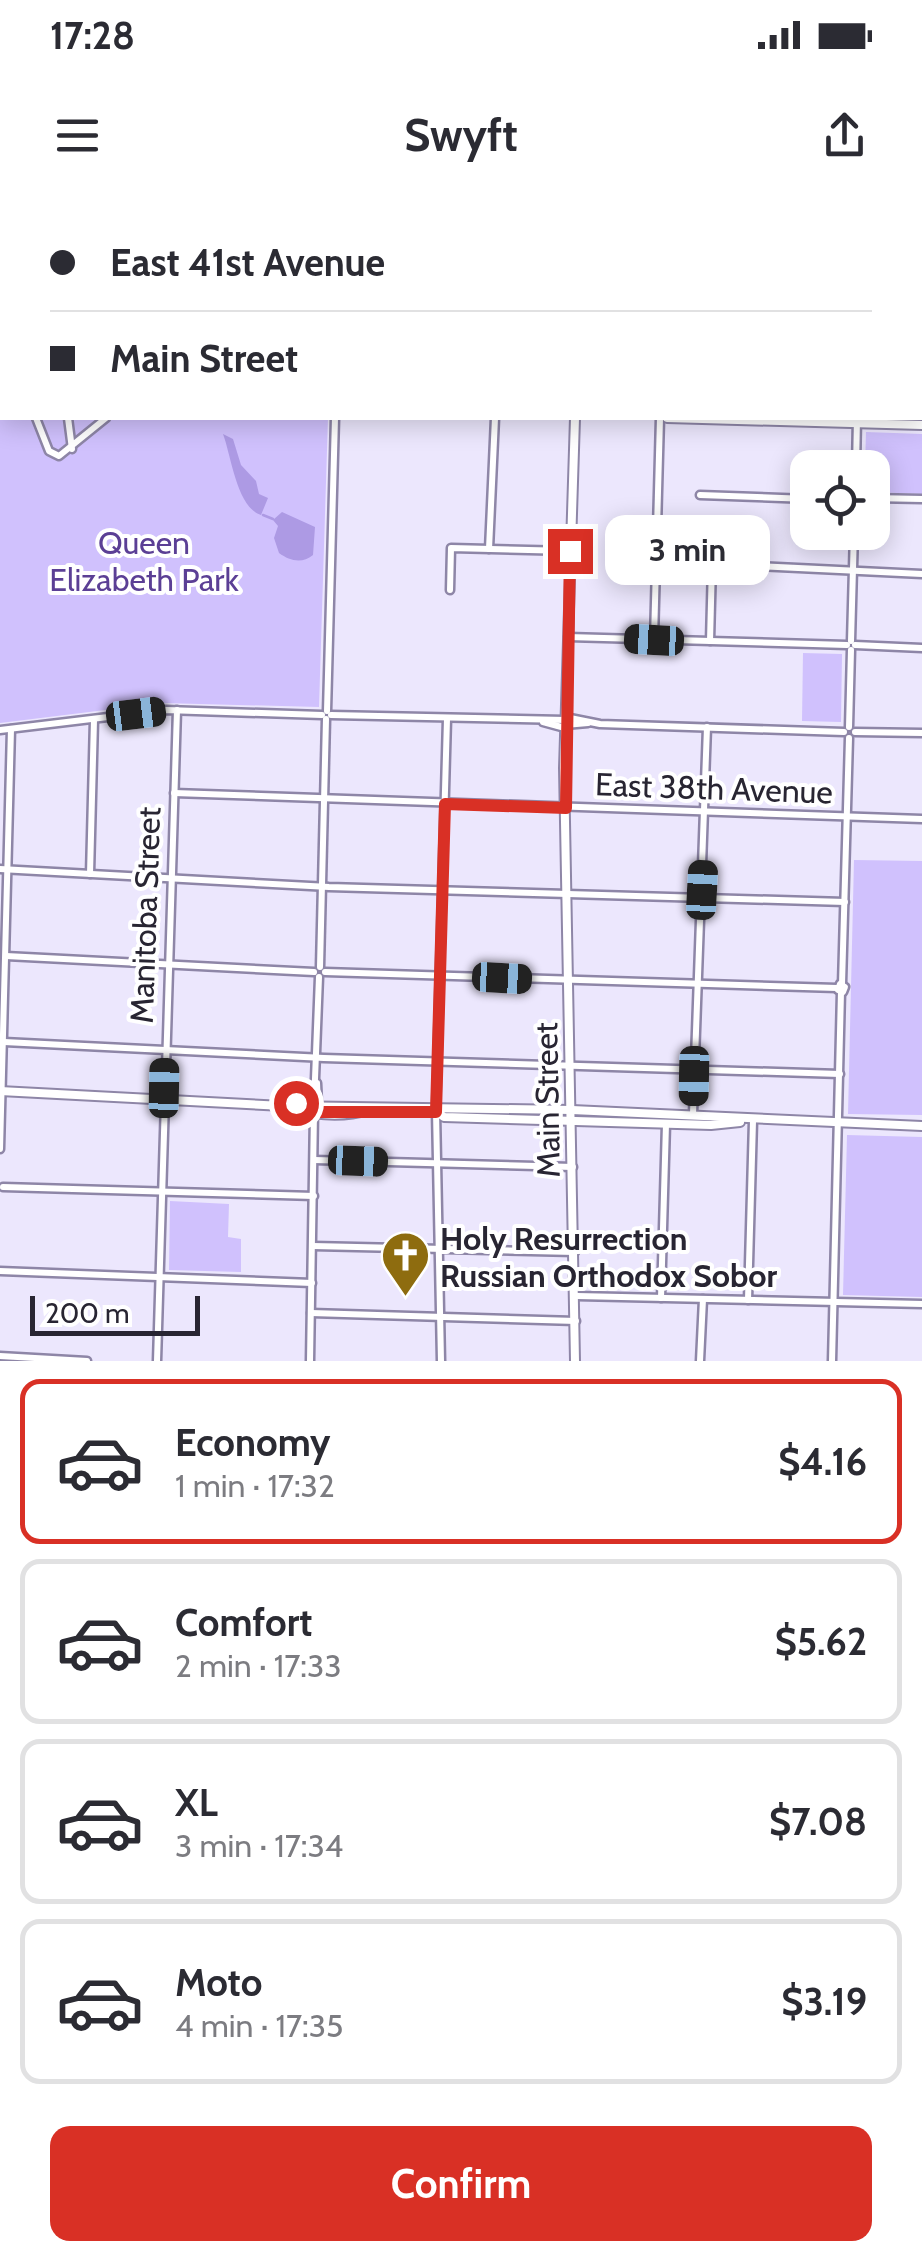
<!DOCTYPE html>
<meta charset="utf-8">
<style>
body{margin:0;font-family:Cabin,sans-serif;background:#f2f2f3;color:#2b2b33;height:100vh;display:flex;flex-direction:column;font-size:38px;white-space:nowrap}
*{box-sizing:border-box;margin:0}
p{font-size:32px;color:#7c7c81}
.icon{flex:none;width:55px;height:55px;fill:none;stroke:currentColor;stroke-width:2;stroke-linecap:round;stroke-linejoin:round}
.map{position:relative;height:1161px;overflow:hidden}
.panel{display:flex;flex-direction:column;background:#fff;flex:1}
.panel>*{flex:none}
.hud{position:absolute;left:0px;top:0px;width:922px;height:220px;box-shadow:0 5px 25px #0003;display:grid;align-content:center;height:220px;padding:0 50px;background:#fff}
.fabs{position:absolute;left:790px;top:250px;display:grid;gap:20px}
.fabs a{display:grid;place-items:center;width:100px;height:100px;border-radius:20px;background:#fff;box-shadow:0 5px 25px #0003;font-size:50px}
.scale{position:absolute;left:30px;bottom:25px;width:170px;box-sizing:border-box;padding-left:10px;border:5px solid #282532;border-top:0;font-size:28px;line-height:35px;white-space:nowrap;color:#282532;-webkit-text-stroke:8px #fff;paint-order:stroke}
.end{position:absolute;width:45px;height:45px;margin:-22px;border:12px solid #d93025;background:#fff;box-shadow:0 0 0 5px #fff}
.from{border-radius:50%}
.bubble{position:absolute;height:70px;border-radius:20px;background:#fff;box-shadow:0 5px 25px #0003;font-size:32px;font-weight:800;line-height:70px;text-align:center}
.car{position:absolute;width:30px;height:60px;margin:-30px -15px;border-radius:12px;box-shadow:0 0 8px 2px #0007;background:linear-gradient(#222 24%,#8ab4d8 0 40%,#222 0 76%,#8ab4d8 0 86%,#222 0)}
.hud b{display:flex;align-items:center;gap:35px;height:95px;font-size:38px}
.hud b+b{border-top:2px solid #e1e1e2}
.hud i{width:25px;height:25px;background:#2b2b33}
ul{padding:18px 0 0;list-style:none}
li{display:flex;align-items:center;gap:30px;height:165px;margin:0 20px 15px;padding:0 30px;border:5px solid #e1e1e2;border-radius:20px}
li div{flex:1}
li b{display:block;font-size:38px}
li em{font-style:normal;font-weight:800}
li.selected{border-color:#d93025}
li>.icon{width:90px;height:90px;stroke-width:1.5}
.primary-button{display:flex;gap:20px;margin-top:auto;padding:20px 50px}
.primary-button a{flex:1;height:115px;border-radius:20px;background:#d93025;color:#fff;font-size:40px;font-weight:800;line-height:115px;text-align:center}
.status{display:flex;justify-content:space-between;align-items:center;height:70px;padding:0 50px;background:#fff;direction:ltr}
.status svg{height:28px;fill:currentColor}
header{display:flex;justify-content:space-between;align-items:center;height:130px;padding:0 50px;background:#fff;font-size:45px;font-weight:800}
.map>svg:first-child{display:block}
.green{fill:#d0c1fd}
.water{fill:#ad9ae4}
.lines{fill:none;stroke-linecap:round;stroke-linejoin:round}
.stream{stroke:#ad9ae4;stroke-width:2.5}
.minor-casing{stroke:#8e86a7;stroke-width:11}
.tertiary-casing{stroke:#8e86a7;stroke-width:12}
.secondary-casing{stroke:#8e86a7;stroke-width:12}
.minor{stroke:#fff;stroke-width:6}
.tertiary{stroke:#fff;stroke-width:8}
.secondary{stroke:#fff;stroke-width:8}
.route{stroke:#d93025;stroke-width:12}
.labels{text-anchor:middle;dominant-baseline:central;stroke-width:8;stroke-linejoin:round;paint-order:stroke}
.park-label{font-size:32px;fill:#5b3f95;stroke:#fff}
.street-label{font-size:32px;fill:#282532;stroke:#fff}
.poi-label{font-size:32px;font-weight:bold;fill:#282532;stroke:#fff;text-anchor:start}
</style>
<div class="status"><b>17:28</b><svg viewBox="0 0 49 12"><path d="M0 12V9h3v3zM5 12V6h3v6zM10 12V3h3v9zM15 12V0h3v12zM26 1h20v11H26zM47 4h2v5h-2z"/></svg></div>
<header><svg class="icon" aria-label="menu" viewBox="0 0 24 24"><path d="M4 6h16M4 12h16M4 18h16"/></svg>Swyft<svg class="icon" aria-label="share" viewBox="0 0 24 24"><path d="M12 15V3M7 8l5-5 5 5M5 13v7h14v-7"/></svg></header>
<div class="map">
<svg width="922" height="1161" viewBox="0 0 922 1161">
<rect width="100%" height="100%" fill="#ece7fd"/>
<g class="green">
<path d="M0 0 107 2H2V218H328L319 507 162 503 0 523Z"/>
<path d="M866 232 922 234V294L873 292 872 268 865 267Z"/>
<path d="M803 453 842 454 841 522 802 521Z"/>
<path d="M854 660 922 661V915L848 914Z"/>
<path d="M847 935 922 937V1097L843 1095Z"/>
<path d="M170 1001 229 1004 228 1037 241 1039V1072L169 1070Z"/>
</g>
<g class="water">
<path d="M223 234 233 239 241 265 256 281 259 294 268 298 261 315C237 308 231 255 223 234Z"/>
<path d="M282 312 315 327 313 355C302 364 290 361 279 353L274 338 278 326 273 320Z"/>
</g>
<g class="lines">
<path class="stream" d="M263 315 273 319"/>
<defs>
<g id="minor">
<path d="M5 0 6 2"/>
<path d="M821 0 823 2"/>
<path d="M857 0 858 2"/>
<path d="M500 2V0"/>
<path d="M666 2V0"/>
<path d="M744 2V0"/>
<path d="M920 8H922"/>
<path d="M0 175 2 177"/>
<path d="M36 218 49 251 59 256 106 218"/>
<path d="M68 218 72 249"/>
<path d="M856 268 857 218"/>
<path d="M700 295 808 299"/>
<path d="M872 298 922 299"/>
<path d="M489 349 495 218"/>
<path d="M698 363 922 374"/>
<path d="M450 390 451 348 570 351"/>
<path d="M568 437 847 445"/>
<path d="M654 439 660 218"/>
<path d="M710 441 712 364"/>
<path d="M851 441 854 332"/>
<path d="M855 445 922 448"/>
<path d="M327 511 335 218"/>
<path d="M331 515 565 520"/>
<path d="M565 517 600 524 844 532"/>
<path d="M543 522 565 528"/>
<path d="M565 525 588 523"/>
<path d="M849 527 851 450"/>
<path d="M0 530 166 510 322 515"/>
<path d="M855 532 922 533"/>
<path d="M174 593 922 619"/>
<path d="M0 669 329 687 845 702"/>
<path d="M90 674 94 520"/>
<path d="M6 756 314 772"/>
<path d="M320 767 326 519"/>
<path d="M325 772 837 788"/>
<path d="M840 784 845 787 843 792 838 790Z"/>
<path d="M842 784 849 538"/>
<path d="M4 842 324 858 840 874"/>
<path d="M317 883 318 904"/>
<path d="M314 904 319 777"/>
<path d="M693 914 707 527"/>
<path d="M0 949 11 529"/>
<path d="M314 960 573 967"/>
<path d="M3 987 314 996"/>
<path d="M313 1046 575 1052"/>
<path d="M0 1071 312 1083"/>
<path d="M577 1096 922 1104"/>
<path d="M661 1098 666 924"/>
<path d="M748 1100 753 921"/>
<path d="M311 1113 576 1121"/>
<path d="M0 1156 87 1161"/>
<path d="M157 1161 177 510"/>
<path d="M310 1161 314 912"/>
<path d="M441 1161 436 911 447 519"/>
<path d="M700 1161 703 1099"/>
<path d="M832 1161 841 792"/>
</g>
<g id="tertiary">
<path d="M118 0 120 2"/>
<path d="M667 218 922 225"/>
</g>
<g id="secondary">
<path d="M580 2V0"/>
<path d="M575 218 564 568 575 1161"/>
<path d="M0 891 283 906 572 910 922 926"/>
<path d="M283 906C305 915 344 918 367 910"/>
<path d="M436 911 444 917 711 925 740 922"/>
</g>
</defs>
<use href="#minor" class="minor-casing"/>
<use href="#tertiary" class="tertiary-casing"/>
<use href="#secondary" class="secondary-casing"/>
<use href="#minor" class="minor"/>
<use href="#tertiary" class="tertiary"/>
<use href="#secondary" class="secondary"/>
</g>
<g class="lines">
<path class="route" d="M296 903 283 906 314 912H436L445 604 566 608 570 351"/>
</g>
<defs>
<symbol id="church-pin" viewBox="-11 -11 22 30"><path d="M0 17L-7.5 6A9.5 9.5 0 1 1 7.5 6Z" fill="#8e6c0f" stroke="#fff"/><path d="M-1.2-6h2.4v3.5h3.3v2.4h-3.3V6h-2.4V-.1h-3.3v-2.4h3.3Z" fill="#fff"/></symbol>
</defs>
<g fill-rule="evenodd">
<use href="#church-pin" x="378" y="1028" width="55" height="75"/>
</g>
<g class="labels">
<g class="park-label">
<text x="144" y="342">Queen<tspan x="144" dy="37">Elizabeth Park</tspan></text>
</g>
<g class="street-label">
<text transform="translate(714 588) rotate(2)">East 38th Avenue</text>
<text transform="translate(145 715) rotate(-88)">Manitoba Street</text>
<text transform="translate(547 900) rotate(-91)">Main Street</text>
</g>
<g class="poi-label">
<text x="440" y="1038">Holy Resurrection<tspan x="440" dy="37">Russian Orthodox Sobor</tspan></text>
</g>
</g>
</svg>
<div class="fabs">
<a><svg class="icon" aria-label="locate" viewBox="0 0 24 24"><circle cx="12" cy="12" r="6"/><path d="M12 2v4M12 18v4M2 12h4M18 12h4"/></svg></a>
</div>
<div class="scale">200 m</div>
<i class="end from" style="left:296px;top:903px"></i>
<i class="end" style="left:570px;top:351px"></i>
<div class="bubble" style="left:605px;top:315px;width:165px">3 min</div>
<i class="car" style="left:654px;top:440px;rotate:273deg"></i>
<i class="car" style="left:136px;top:514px;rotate:83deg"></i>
<i class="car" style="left:702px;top:690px;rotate:3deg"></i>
<i class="car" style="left:502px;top:778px;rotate:93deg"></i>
<i class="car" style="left:694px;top:876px;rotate:181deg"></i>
<i class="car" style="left:164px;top:888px;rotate:1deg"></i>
<i class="car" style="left:358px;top:961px;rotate:92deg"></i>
<div class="hud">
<b><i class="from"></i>East 41st Avenue</b>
<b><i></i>Main Street</b>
</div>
</div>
<section class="panel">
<ul>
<li class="selected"><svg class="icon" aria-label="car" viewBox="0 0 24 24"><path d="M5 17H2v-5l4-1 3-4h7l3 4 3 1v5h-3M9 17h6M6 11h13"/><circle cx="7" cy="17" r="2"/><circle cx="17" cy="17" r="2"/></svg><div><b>Economy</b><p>1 min · 17:32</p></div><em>$4.16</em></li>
<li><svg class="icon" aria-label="car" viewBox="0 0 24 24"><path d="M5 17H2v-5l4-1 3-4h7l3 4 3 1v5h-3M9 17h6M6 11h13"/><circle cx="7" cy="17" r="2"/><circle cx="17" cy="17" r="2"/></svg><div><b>Comfort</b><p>2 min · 17:33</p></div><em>$5.62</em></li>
<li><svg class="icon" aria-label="car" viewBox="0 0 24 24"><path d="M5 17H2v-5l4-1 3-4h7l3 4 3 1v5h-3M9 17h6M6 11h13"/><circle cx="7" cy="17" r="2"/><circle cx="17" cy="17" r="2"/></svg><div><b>XL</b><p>3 min · 17:34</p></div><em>$7.08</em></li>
<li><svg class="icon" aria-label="car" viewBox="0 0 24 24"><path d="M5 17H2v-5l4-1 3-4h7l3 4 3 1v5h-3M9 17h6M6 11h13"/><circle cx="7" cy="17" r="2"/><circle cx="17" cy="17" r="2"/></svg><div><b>Moto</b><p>4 min · 17:35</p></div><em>$3.19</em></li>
</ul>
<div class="primary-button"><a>Confirm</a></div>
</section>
